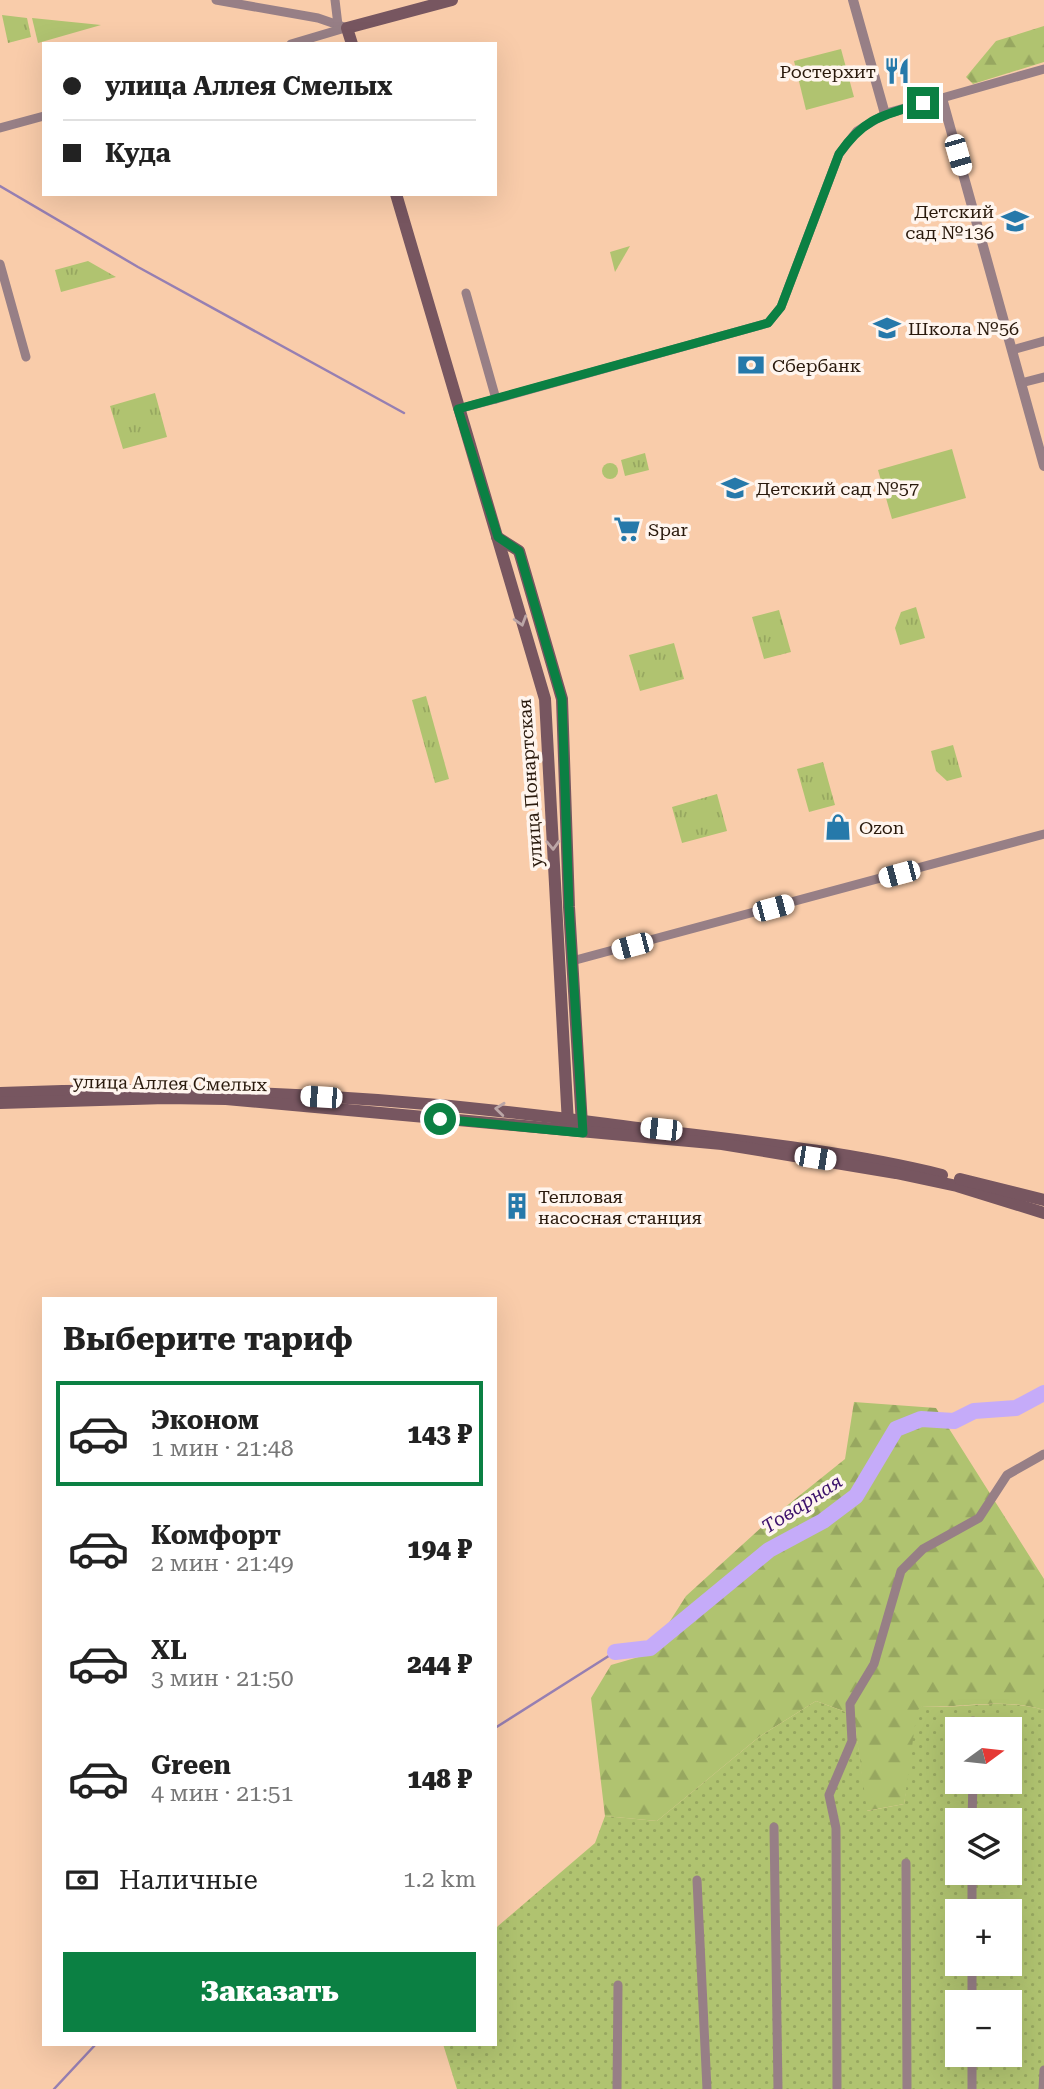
<!DOCTYPE html>
<html lang="ru">
<meta charset="utf-8">
<style>
body{margin:0;font-family:"Roboto Serif",serif;background:#f6f6f6;color:#222;height:100vh;display:flex;flex-direction:column;font-size:26px;white-space:nowrap}
*{box-sizing:border-box;margin:0}
p{font-size:23px;color:#767676}
.icon{flex:none;width:38px;height:38px;fill:none;stroke:currentColor;stroke-width:2;stroke-linecap:round;stroke-linejoin:round}
.map{position:relative;flex:1;overflow:hidden}
.side{position:absolute;left:42px;top:1297px;width:455px;height:749px;display:flex;flex-direction:column;background:#fff;border-radius:0px;box-shadow:0 7px 28px #0002}
.side>*{flex:none}
.guide{position:absolute;left:42px;top:42px;width:455px;height:154px;border-radius:0px;box-shadow:0 7px 28px #0002;display:grid;align-content:center;height:154px;padding:0 21px;background:#fff}
.needle{width:46px;rotate:75deg}
.controls{position:absolute;left:945px;top:1717px;display:grid;gap:14px}
.controls a{display:grid;place-items:center;width:77px;height:77px;border-radius:0px;background:#fff;box-shadow:0 7px 28px #0002;font-size:35px}
.end{position:absolute;width:32px;height:32px;margin:-16px;border:9px solid #0b8043;background:#fff;box-shadow:0 0 0 4px #fff}
.from{border-radius:50%}
.car{position:absolute;width:21px;height:42px;margin:-21px -10px;border-radius:9px;box-shadow:0 0 5px 2px #0007;background:linear-gradient(#fff 24%,#345 0 40%,#fff 0 76%,#345 0 86%,#fff 0)}
.guide b{display:flex;align-items:center;gap:24px;height:66px;font-size:26px}
.guide b+b{border-top:2px solid #e0e0e0}
.guide i{width:18px;height:18px;background:#222}
ul{padding:0;list-style:none}
li{display:flex;align-items:center;gap:21px;height:105px;margin:0 14px 10px;padding:0 7px;border:4px solid transparent;border-radius:0px}
li div{flex:1}
li b{display:block;font-size:26px}
li em{font-style:normal;font-weight:800}
li.selected{border-color:#0b8043}
li>.icon{width:63px;height:63px;stroke-width:1.5}
h2{padding:0 21px;font-size:32px;line-height:84px}
.pay{display:flex;align-items:center;gap:18px;height:77px;padding:0 21px;font-size:26px}
.pay p{margin-inline-start:auto}
.button{display:flex;gap:14px;margin-top:auto;padding:14px 21px}
.button a{flex:1;height:80px;border-radius:0px;background:#0b8043;color:#fff;font-size:28px;font-weight:800;line-height:80px;text-align:center}
.map>svg:first-child{display:block}
.grass{fill:#b0c370}
.forest{fill:url(#forest-firs)}
.park{fill:url(#park-tufts)}
.garden{fill:url(#garden-dots);fill-rule:evenodd}
.lines{fill:none;stroke-linecap:round;stroke-linejoin:round}
.stream{stroke:#967fb2;stroke-width:2.5}
.river{stroke:#c5abf9;stroke-width:16}
.minor{stroke:#977f86;stroke-width:9}
.tertiary{stroke:#977f86;stroke-width:10}
.secondary{stroke:#775660;stroke-width:12}
.oneway{stroke:#bba6a7}
.route{stroke:#0b8043;stroke-width:9}
.labels{text-anchor:middle;dominant-baseline:central;stroke-width:7;stroke-linejoin:round;paint-order:stroke}
.poi-label{font-size:18px;fill:#29190c;stroke:#fff5ee;text-anchor:start}
.street-label{font-size:18px;fill:#29190c;stroke:#fff5ee}
.water-label{font-size:19px;font-style:italic;fill:#3c116b;stroke:#fff5ee}
</style>
<div class="map">
<svg width="1044" height="2089" viewBox="0 0 1044 2089">
<defs>
<pattern id="forest-firs" width="22" height="20" patternUnits="userSpaceOnUse" patternTransform="scale(1.75)"><rect width="22" height="20" fill="#b0c370"/><path d="M5 1l3.5 6h-7zM16 11l3.5 6h-7z" fill="#97a760"/></pattern>
<pattern id="park-tufts" width="24" height="20" patternUnits="userSpaceOnUse" patternTransform="scale(1.75)"><rect width="24" height="20" fill="#b0c370"/><path d="M3 7l-1-3M5 7V3M7 7l1-3M15 17l-1-3M17 17v-4M19 17l1-3" fill="none" stroke="#97a760"/></pattern>
<pattern id="garden-dots" width="8" height="8" patternUnits="userSpaceOnUse" patternTransform="scale(1.75)"><rect width="8" height="8" fill="#b0c370"/><path d="M2 2h.1M6 6h.1" fill="none" stroke="#97a760" stroke-width="1.8" stroke-linecap="round"/></pattern>
</defs>
<rect width="100%" height="100%" fill="#f9ccaa"/>
<g class="grass">
<path d="M32 18 101 25 38 43Z"/>
<path d="M841 49 854 97 806 110 794 61Z"/>
<path d="M952 449 966 498 892 519 878 470Z"/>
</g>
<g class="forest">
<path d="M1044 26V62L973 84 966 77 996 41Z"/>
<path d="M854 1402 936 1408 1044 1579V1710C1000 1697 966 1709 922 1706L904 1804 866 1811 854 1715 816 1701 759 1737 657 1821 605 1816 591 1698 611 1665 649 1654 686 1596 774 1516 845 1459Z"/>
</g>
<g class="park">
<path d="M2 15 27 18 31 37 8 43Z"/>
<path d="M630 246 615 272 610 252Z"/>
<path d="M88 261 116 277 61 292 55 270Z"/>
<path d="M155 393 167 437 123 449 110 406Z"/>
<path d="M645 453 649 470 625 476 621 460Z"/>
<circle cx="610" cy="471" r="8"/>
<path d="M916 607 925 638 900 645 895 628 901 612Z"/>
<path d="M779 610 791 652 764 659 752 617Z"/>
<path d="M674 643 684 679 640 691 629 655Z"/>
<path d="M426 696 449 779 435 783 412 700Z"/>
<path d="M953 745 962 777 947 781 936 771 931 751Z"/>
<path d="M823 762 835 805 809 812 797 769Z"/>
<path d="M717 794 727 831 682 843 672 807Z"/>
</g>
<path class="garden" d="M816 1701 854 1715 867 1811 904 1804 917 1711 922 1706C967 1710 998 1697 1044 1710V2089H457L443 2044H495V1930L498 1926 595 1843 605 1816 657 1821 759 1737ZM957 1729H1010V1782H957ZM957 1820H1010V1872H957ZM957 1911H1010V1964H957ZM957 2002H1010V2054H957Z"/>
<g class="lines">
<g class="stream">
<path d="M0 186 138 267 404 413"/>
<path d="M495 1728 615 1652"/>
<path d="M54 2089 96 2044"/>
</g>
<path class="river" d="M615 1652 650 1648 769 1550 823 1521 856 1496 896 1429 921 1419 954 1421 974 1411 1016 1408 1044 1393"/>
<g class="minor">
<path d="M216 0 318 18 347 28"/>
<path d="M335 0 338 25"/>
<path d="M291 44 345 28"/>
<path d="M942 98 1044 69"/>
<path d="M0 128 44 116"/>
<path d="M0 264 26 357"/>
<path d="M466 293 496 399 768 323 781 307 839 154 857 131 885 114"/>
<path d="M1012 350 1044 341"/>
<path d="M1021 383 1044 377"/>
<path d="M458 409 496 399"/>
<path d="M572 961 1044 834"/>
<path d="M973 1729V1721"/>
<path d="M972 1820 973 1782"/>
<path d="M774 1827 778 2089"/>
<path d="M906 1863 907 2089"/>
<path d="M697 1880 707 2089"/>
<path d="M972 1911V1872"/>
<path d="M972 2002V1964"/>
<path d="M617 2089 618 1985"/>
<path d="M837 2089 836 1828 829 1795 852 1741 850 1704 874 1664 901 1571 923 1549 979 1518 1007 1475 1044 1454"/>
<path d="M972 2089V2054"/>
<path d="M1043 2089 1044 2070"/>
</g>
<path class="tertiary" d="M853 0 885 114 942 98 1044 466"/>
<g class="secondary">
<path d="M352 44 347 28 452 0"/>
<path d="M396 194 545 699 568 1124"/>
<path d="M497 537 519 551 562 699 569 907 582 1125"/>
<path d="M0 1093C203 1085 406 1097 607 1124 720 1139 832 1148 942 1175"/>
<path d="M0 1103 166 1098 226 1099 722 1144 896 1173 957 1186 1044 1213"/>
<path d="M960 1179 1044 1200"/>
</g>
</g>
<defs><path id="oneway-chevron" d="M-2-3.5L2.5 0L-2 3.5" fill="none" stroke-width="1.6" stroke-linecap="round" stroke-linejoin="round" transform="scale(1.75)"/></defs>
<g class="oneway">
<use href="#oneway-chevron" transform="translate(521 621) rotate(73)"/>
<use href="#oneway-chevron" transform="translate(553 845) rotate(88)"/>
<use href="#oneway-chevron" transform="translate(500 1109) rotate(-174)"/>
</g>
<g class="lines">
<path class="route" d="M440 1119 583 1133 569 907 562 699 519 551 498 537 458 409 768 323 781 307 839 154C864 118 883 115 923 103"/>
</g>
<defs>
<symbol id="restaurant-bare" viewBox="-9 -9 18 18"><path d="M-5-6h1v4h1v-4h1v4h1v-4h1v5L-1.5 .5V6h-2V.5L-5-1ZM5-6V6H3V1.5H1.5Q1.5-4 5-6Z" fill="#2679aa" stroke="#fff5ee" stroke-width="2.5" paint-order="stroke"/></symbol>
<symbol id="school-bare" viewBox="-9 -9 18 18"><path d="M0-5L7-2L0 1L-7-2ZM-4 1L0 2.5L4 1V4Q0 6-4 4Z" fill="#2679aa" stroke="#fff5ee" stroke-width="2.5" paint-order="stroke"/></symbol>
<symbol id="bank-bare" viewBox="-9 -9 18 18"><path d="M-6-4H6V4H-6ZM0-2.3a2.3 2.3 0 1 0 0 4.6a2.3 2.3 0 1 0 0-4.6Z" fill="#2679aa" stroke="#fff5ee" stroke-width="2.5" paint-order="stroke"/></symbol>
<symbol id="supermarket-bare" viewBox="-9 -9 18 18"><path d="M-6-5.5h2.5l.6 2H6L4.5 2H-2.5L-4.4-4H-6ZM-1.5 3.2a1.3 1.3 0 1 0 .1 0ZM3 3.2a1.3 1.3 0 1 0 .1 0Z" fill="#2679aa" stroke="#fff5ee" stroke-width="2.5" paint-order="stroke"/></symbol>
<symbol id="shop-bare" viewBox="-9 -9 18 18"><path d="M-5-2.5h2.3a2.7 3.5 0 0 1 5.4 0H5L5.5 6h-11ZM-1.5-2.5h3a1.5 2.3 0 0 0-3 0Z" fill="#2679aa" stroke="#fff5ee" stroke-width="2.5" paint-order="stroke"/></symbol>
<symbol id="building-bare" viewBox="-9 -9 18 18"><path d="M-4-6H4V6H1V3H-1V6H-4ZM-2.5-4.3h1.7v1.8h-1.7ZM.8-4.3h1.7v1.8H.8ZM-2.5-1h1.7V.8h-1.7ZM.8-1h1.7V.8H.8Z" fill="#2679aa" stroke="#fff5ee" stroke-width="2.5" paint-order="stroke"/></symbol>
</defs>
<g fill-rule="evenodd">
<use href="#restaurant-bare" x="878" y="52" width="38" height="38"/>
<use href="#school-bare" x="996" y="202" width="38" height="38"/>
<use href="#school-bare" x="868" y="309" width="38" height="38"/>
<use href="#bank-bare" x="732" y="346" width="38" height="38"/>
<use href="#school-bare" x="716" y="469" width="38" height="38"/>
<use href="#supermarket-bare" x="608" y="510" width="38" height="38"/>
<use href="#shop-bare" x="819" y="808" width="38" height="38"/>
<use href="#building-bare" x="498" y="1187" width="38" height="38"/>
</g>
<g class="labels">
<g class="poi-label">
<text x="876" y="71" text-anchor="end">Ростерхит</text>
<text x="994" y="211" text-anchor="end">Детский<tspan x="994" dy="21">сад №136</tspan></text>
<text x="908" y="328">Школа №56</text>
<text x="772" y="365">Сбербанк</text>
<text x="756" y="488">Детский сад №57</text>
<text x="648" y="529">Spar</text>
<text x="859" y="827">Ozon</text>
<text x="538" y="1196">Тепловая<tspan x="538" dy="21">насосная станция</tspan></text>
</g>
<g class="street-label">
<text transform="translate(530 783) rotate(-94)">улица Понартская</text>
<text transform="translate(170 1083) rotate(1)">улица Аллея Смелых</text>
</g>
<g class="water-label">
<text transform="translate(802 1504) rotate(-33)">Товарная</text>
</g>
</g>
</svg>
<div class="controls">
<a><svg class="needle" viewBox="-14 -14 28 28"><path d="M0-13l5 13h-10z" fill="#e53935"/><path d="M0 13l5-13h-10z" fill="#767676"/></svg></a>
<a><svg class="icon" aria-label="layers" viewBox="0 0 24 24"><path d="M12 4l9 5-9 5-9-5zM3 14l9 5 9-5"/></svg></a>
<a>+</a>
<a>−</a>
</div>
<i class="end from" style="left:440px;top:1119px"></i>
<i class="end" style="left:923px;top:103px"></i>
<i class="car" style="left:958px;top:155px;rotate:164deg"></i>
<i class="car" style="left:899px;top:874px;rotate:255deg"></i>
<i class="car" style="left:773px;top:908px;rotate:75deg"></i>
<i class="car" style="left:632px;top:946px;rotate:255deg"></i>
<i class="car" style="left:321px;top:1097px;rotate:274deg"></i>
<i class="car" style="left:661px;top:1129px;rotate:276deg"></i>
<i class="car" style="left:815px;top:1158px;rotate:99deg"></i>
<div class="guide">
<b><i class="from"></i>улица Аллея Смелых</b>
<b><i></i>Куда</b>
</div>
<section class="side">
<h2>Выберите тариф</h2>
<ul>
<li class="selected"><svg class="icon" aria-label="car" viewBox="0 0 24 24"><path d="M5 17H2v-5l4-1 3-4h7l3 4 3 1v5h-3M9 17h6M6 11h13"/><circle cx="7" cy="17" r="2"/><circle cx="17" cy="17" r="2"/></svg><div><b>Эконом</b><p>1 мин · 21:48</p></div><em>143 ₽</em></li>
<li><svg class="icon" aria-label="car" viewBox="0 0 24 24"><path d="M5 17H2v-5l4-1 3-4h7l3 4 3 1v5h-3M9 17h6M6 11h13"/><circle cx="7" cy="17" r="2"/><circle cx="17" cy="17" r="2"/></svg><div><b>Комфорт</b><p>2 мин · 21:49</p></div><em>194 ₽</em></li>
<li><svg class="icon" aria-label="car" viewBox="0 0 24 24"><path d="M5 17H2v-5l4-1 3-4h7l3 4 3 1v5h-3M9 17h6M6 11h13"/><circle cx="7" cy="17" r="2"/><circle cx="17" cy="17" r="2"/></svg><div><b>XL</b><p>3 мин · 21:50</p></div><em>244 ₽</em></li>
<li><svg class="icon" aria-label="car" viewBox="0 0 24 24"><path d="M5 17H2v-5l4-1 3-4h7l3 4 3 1v5h-3M9 17h6M6 11h13"/><circle cx="7" cy="17" r="2"/><circle cx="17" cy="17" r="2"/></svg><div><b>Green</b><p>4 мин · 21:51</p></div><em>148 ₽</em></li>
</ul>
<div class="pay"><svg class="icon" aria-label="cash" viewBox="0 0 24 24"><path d="M3 7h18v10H3z"/><circle cx="12" cy="12" r="2"/></svg>Наличные<p>1.2 km</p></div>
<div class="button"><a>Заказать</a></div>
</section>
</div>
